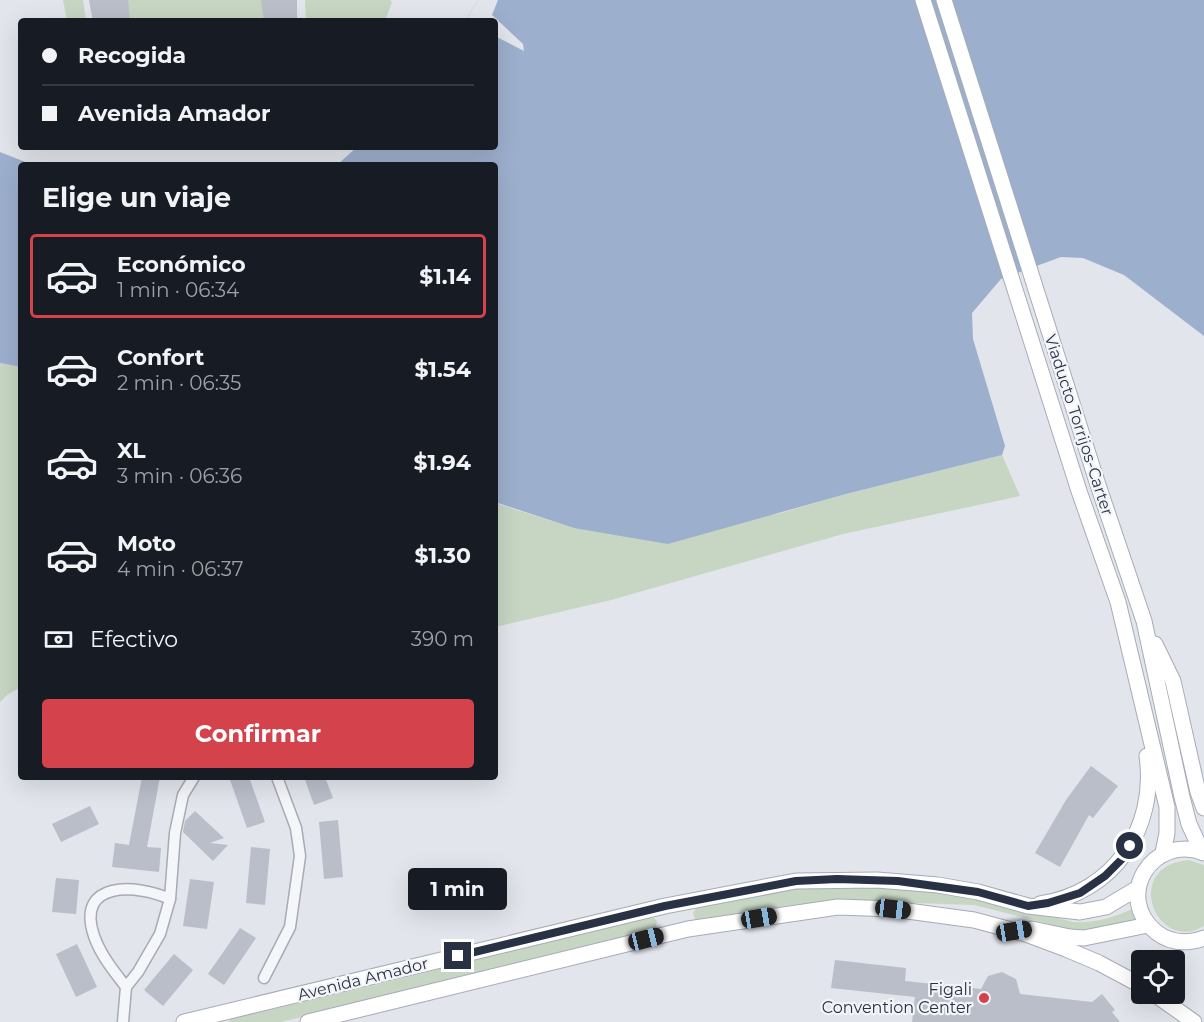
<!DOCTYPE html>
<html lang="es">
<meta charset="utf-8">
<style>
body{margin:0;font-family:Montserrat,sans-serif;background:#20242c;color:#f1f3f6;height:100vh;display:flex;flex-direction:column;font-size:22px;white-space:nowrap}
*{box-sizing:border-box;margin:0}
p{font-size:20px;color:#9ea1a6}
.icon{flex:none;width:33px;height:33px;fill:none;stroke:currentColor;stroke-width:2;stroke-linecap:round;stroke-linejoin:round}
.map{position:relative;flex:1;overflow:hidden}
.panel{position:absolute;left:18px;top:162px;width:480px;height:618px;display:flex;flex-direction:column;background:#171b24;border-radius:6px;box-shadow:0 6px 24px #0002}
.panel>*{flex:none}
.banner{position:absolute;left:18px;top:18px;width:480px;height:132px;border-radius:6px;box-shadow:0 6px 24px #0002;display:grid;align-content:center;height:132px;padding:0 24px;background:#171b24}
.tools{position:absolute;left:1131px;top:950px;display:grid;gap:12px}
.tools a{display:grid;place-items:center;width:54px;height:54px;border-radius:6px;background:#171b24;box-shadow:0 6px 24px #0002;font-size:30px}
.end{position:absolute;width:27px;height:27px;margin:-14px;border:8px solid #293144;background:#fff;box-shadow:0 0 0 3px #fff}
.from{border-radius:50%}
.bubble{position:absolute;height:42px;border-radius:6px;background:#171b24;box-shadow:0 6px 24px #0002;font-size:20px;font-weight:700;line-height:42px;text-align:center}
.car{position:absolute;width:18px;height:36px;margin:-18px -9px;border-radius:8px;box-shadow:0 0 4px 2px #0007;background:linear-gradient(#222 24%,#8ab4d8 0 40%,#222 0 76%,#8ab4d8 0 86%,#222 0)}
.banner b{display:flex;align-items:center;gap:21px;height:57px;font-size:22px}
.banner b+b{border-top:2px solid #363941}
.banner i{width:15px;height:15px;background:#f1f3f6}
ul{padding:0;list-style:none}
li{display:flex;align-items:center;gap:18px;height:84px;margin:0 12px 9px;padding:0 12px;border:3px solid transparent;border-radius:6px}
li div{flex:1}
li b{display:block;font-size:22px}
li em{font-style:normal;font-weight:700}
li.current{border-color:#d4434b}
li>.icon{width:54px;height:54px;stroke-width:1.5}
h2{padding:0 24px;font-size:27px;line-height:72px}
.pay{display:flex;align-items:center;gap:15px;height:66px;padding:0 24px;font-size:22px}
.pay p{margin-inline-start:auto}
.action{display:flex;gap:12px;margin-top:auto;padding:12px 24px}
.action a{flex:1;height:69px;border-radius:6px;background:#d4434b;color:#fff;font-size:24px;font-weight:700;line-height:69px;text-align:center}
.map>svg:first-child{display:block}
.green{fill:#c6d6c3}
.water{fill:#9cafcd}
.pier{fill:#e2e5eb}
.building{fill:#b9bec9}
.lines{fill:none;stroke-linecap:round;stroke-linejoin:round}
.street-casing{stroke:#a7abb6;stroke-width:13}
.secondary-casing{stroke:#a7abb6;stroke-width:17}
.street{stroke:#f5f6f9;stroke-width:10}
.secondary{stroke:#fff;stroke-width:15}
.route{stroke:#293144;stroke-width:8}
.poi-dot{fill:#d4434b;stroke:#f2f4f8;stroke-width:2}
.labels{text-anchor:middle;dominant-baseline:central;stroke-width:4.5;stroke-linejoin:round;paint-order:stroke}
.street-label{font-size:16px;fill:#293144;stroke:#f2f4f8}
.poi-label{font-size:16px;fill:#293144;stroke:#f2f4f8;text-anchor:end}
</style>
<div class="map">
<svg width="1204" height="1022" viewBox="0 0 1204 1022">
<rect width="100%" height="100%" fill="#e2e5eb"/>
<g class="green">
<path d="M63 0H83L86 21H67Z"/>
<path d="M89 0H297V21H93Z"/>
<path d="M305 0H390L392 2 385 21H306Z"/>
<path d="M0 363 21 367V687L7 695 0 702Z"/>
<path d="M1002 455 1020 496 843 534 611 600 495 627V503L574 528 777 514 846 494Z"/>
<path d="M1189 860 1204 865V926C1157 955 1120 866 1189 860Z"/>
<path d="M888 885 972 896 1073 922C1094 923 1113 918 1132 909L1137 922 1083 930 1069 929 974 905 851 901 791 905 701 921 695 919 693 913 697 907 791 887Z"/>
<path d="M643 917 654 918 657 921 656 926 648 931 281 1022H228L231 1019 392 981Z"/>
</g>
<g class="water">
<path d="M478 0H1204V336L1124 275 1083 258 1061 257 1001 279 972 313 973 339 1005 446 1002 455 846 494 668 544 574 528 495 502V165H337L357 147H495V21H471L467 18Z"/>
<path d="M0 152 33 165H21V367L0 363Z"/>
</g>
<path class="pier" d="M478 0H498L492 15 523 44 524 51 495 36V21H471L467 18Z"/>
<g class="building">
<path d="M89 0H128L130 21H93Z"/>
<path d="M261 0H297V21H264Z"/>
<path d="M1091 766 1118 786 1093 818 1089 815 1060 867 1035 853 1066 800Z"/>
<path d="M142 777H160L147 847 161 848 159 872 112 867 115 843 129 845Z"/>
<path d="M229 777H249L265 822 247 828Z"/>
<path d="M304 777H325L333 798 314 805Z"/>
<path d="M90 806 99 824 61 842 52 824Z"/>
<path d="M195 811 224 838 210 843 228 845 213 861 183 832 185 821Z"/>
<path d="M338 820 343 877 324 879 319 822Z"/>
<path d="M251 847 270 849 265 905 246 903Z"/>
<path d="M56 878 79 880 76 914 52 912Z"/>
<path d="M190 879 214 882 207 929 183 926Z"/>
<path d="M240 928 256 938 224 985 208 974Z"/>
<path d="M77 944 97 987 76 997 56 954Z"/>
<path d="M174 954 193 970 163 1006 144 990Z"/>
<path d="M835 960 906 968 905 981 981 989 988 976 1002 972 1016 979 1020 994 1092 1002 1102 994 1115 1010 1112 1012 1120 1022H912L915 997 831 988Z"/>
</g>
<g class="lines">
<defs>
<g id="street">
<path d="M264 978 290 927 300 856 296 828 277 777"/>
<path d="M126 987C114 971 101 956 94 936 75 880 137 884 170 899"/>
<path d="M123 1022 126 987 138 972 160 934 170 899 175 833 183 795 194 777"/>
</g>
<g id="secondary">
<path d="M923 0 1079 491 1118 602 1167 807V833L1163 853"/>
<path d="M944 0 1098 485 1144 621 1182 797 1189 824 1202 852"/>
<path d="M1155 644 1173 681 1198 792 1204 808"/>
<path d="M1204 853C1153 833 1113 896 1156 932 1170 943 1187 944 1204 938"/>
<path d="M1040 904C1114 893 1157 828 1147 756"/>
<path d="M1032 929 1070 937 1084 938 1148 925"/>
<path d="M1153 993 1194 1022"/>
<path d="M184 1022 665 906 796 881 877 880 938 885 978 892 1028 906 1080 912 1106 907 1138 888"/>
<path d="M308 1022 688 929 838 907 893 909 974 920 1026 934 1066 949 1099 963 1142 986"/>
</g>
</defs>
<use href="#street" class="street-casing"/>
<use href="#secondary" class="secondary-casing"/>
<use href="#street" class="street"/>
<use href="#secondary" class="secondary"/>
</g>
<g class="lines">
<path class="route" d="M458 956 665 906 796 881 837 879 898 881 978 892 1028 906 1048 903 1080 893 1105 876 1123 858 1130 846"/>
</g>
<circle class="poi-dot" cx="984" cy="998" r="6"/>
<g class="labels">
<g class="street-label">
<text transform="translate(1079 425) rotate(72)">Viaducto Torrijos-Carter</text>
<text transform="translate(363 979) rotate(-14)">Avenida Amador</text>
</g>
<g class="poi-label">
<text x="972" y="989">Figali<tspan x="972" dy="18">Convention Center</tspan></text>
</g>
</g>
</svg>
<div class="tools">
<a><svg class="icon" aria-label="locate" viewBox="0 0 24 24"><circle cx="12" cy="12" r="6"/><path d="M12 2v4M12 18v4M2 12h4M18 12h4"/></svg></a>
</div>
<i class="end from" style="left:1130px;top:846px"></i>
<i class="end" style="left:458px;top:956px"></i>
<div class="bubble" style="left:408px;top:868px;width:99px">1 min</div>
<i class="car" style="left:893px;top:909px;rotate:97deg"></i>
<i class="car" style="left:759px;top:918px;rotate:81deg"></i>
<i class="car" style="left:1014px;top:931px;rotate:81deg"></i>
<i class="car" style="left:646px;top:939px;rotate:76deg"></i>
<div class="banner">
<b><i class="from"></i>Recogida</b>
<b><i></i>Avenida Amador</b>
</div>
<section class="panel">
<h2>Elige un viaje</h2>
<ul>
<li class="current"><svg class="icon" aria-label="car" viewBox="0 0 24 24"><path d="M5 17H2v-5l4-1 3-4h7l3 4 3 1v5h-3M9 17h6M6 11h13"/><circle cx="7" cy="17" r="2"/><circle cx="17" cy="17" r="2"/></svg><div><b>Económico</b><p>1 min · 06:34</p></div><em>$1.14</em></li>
<li><svg class="icon" aria-label="car" viewBox="0 0 24 24"><path d="M5 17H2v-5l4-1 3-4h7l3 4 3 1v5h-3M9 17h6M6 11h13"/><circle cx="7" cy="17" r="2"/><circle cx="17" cy="17" r="2"/></svg><div><b>Confort</b><p>2 min · 06:35</p></div><em>$1.54</em></li>
<li><svg class="icon" aria-label="car" viewBox="0 0 24 24"><path d="M5 17H2v-5l4-1 3-4h7l3 4 3 1v5h-3M9 17h6M6 11h13"/><circle cx="7" cy="17" r="2"/><circle cx="17" cy="17" r="2"/></svg><div><b>XL</b><p>3 min · 06:36</p></div><em>$1.94</em></li>
<li><svg class="icon" aria-label="car" viewBox="0 0 24 24"><path d="M5 17H2v-5l4-1 3-4h7l3 4 3 1v5h-3M9 17h6M6 11h13"/><circle cx="7" cy="17" r="2"/><circle cx="17" cy="17" r="2"/></svg><div><b>Moto</b><p>4 min · 06:37</p></div><em>$1.30</em></li>
</ul>
<div class="pay"><svg class="icon" aria-label="cash" viewBox="0 0 24 24"><path d="M3 7h18v10H3z"/><circle cx="12" cy="12" r="2"/></svg>Efectivo<p>390 m</p></div>
<div class="action"><a>Confirmar</a></div>
</section>
</div>
